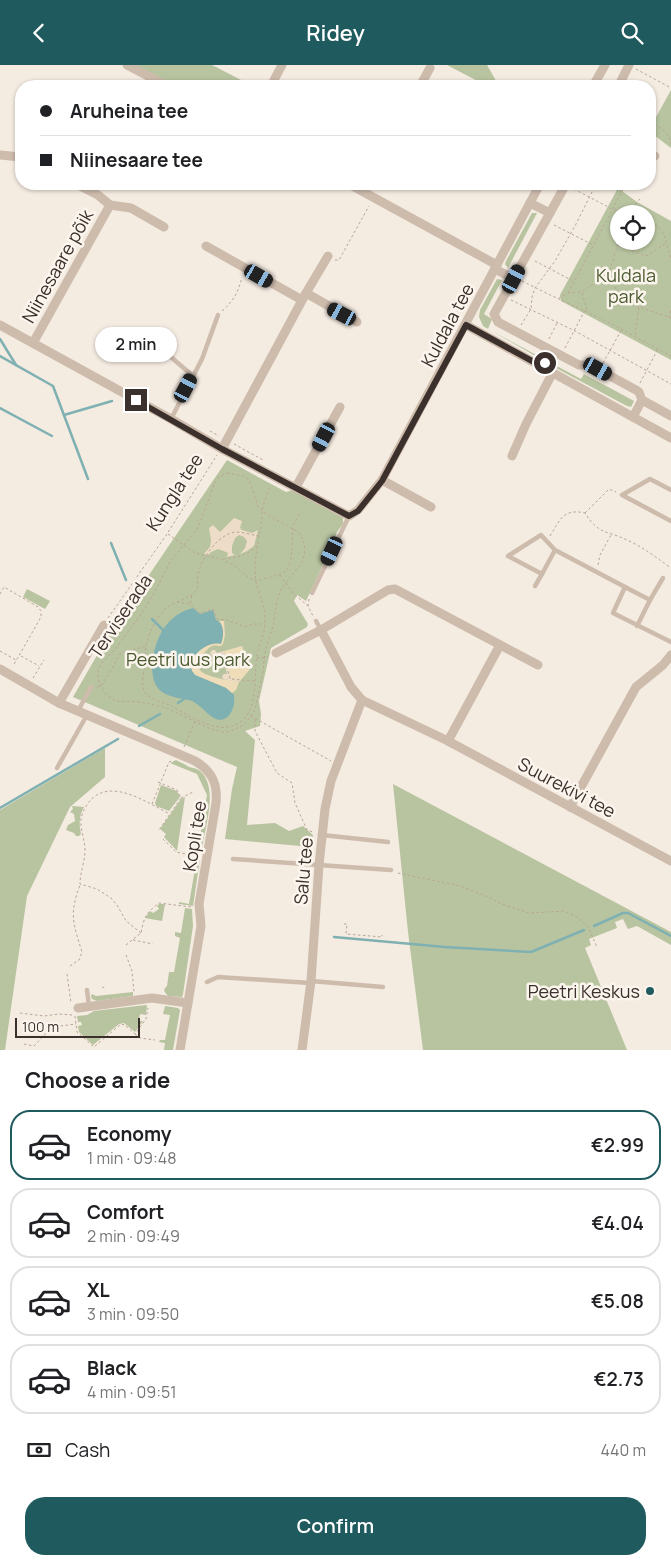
<!DOCTYPE html>
<meta charset="utf-8">
<style>
body{margin:0;font-family:Manrope,sans-serif;background:#f2f2f2;color:#202124;height:100vh;display:flex;flex-direction:column;font-size:19px;white-space:nowrap}
*{box-sizing:border-box;margin:0}
p{font-size:16px;color:#757577}
.icon{flex:none;width:28px;height:28px;fill:none;stroke:currentColor;stroke-width:2;stroke-linecap:round;stroke-linejoin:round}
.map{position:relative;height:985px;overflow:hidden}
.drawer{display:flex;flex-direction:column;background:#fff;flex:1}
.drawer>*{flex:none}
.hud{position:absolute;left:15px;top:15px;width:641px;height:110px;border-radius:20px;box-shadow:0 1px 4px #0004;display:grid;align-content:center;height:110px;padding:0 25px;background:#fff}
.controls{position:absolute;left:610px;top:140px;display:grid;gap:10px}
.controls a{display:grid;place-items:center;width:45px;height:45px;border-radius:50%;background:#fff;box-shadow:0 1px 4px #0004;font-size:25px}
.scale{position:absolute;left:15px;bottom:12px;width:125px;box-sizing:border-box;padding-left:5px;border:2px solid #3b302b;border-top:0;font-size:14px;line-height:18px;white-space:nowrap;color:#3b302b;-webkit-text-stroke:4px #fbf5ee;paint-order:stroke}
.end{position:absolute;width:22px;height:22px;margin:-11px;border:6px solid #3b302b;background:#fff;box-shadow:0 0 0 2px #fff}
.from{border-radius:50%}
.bubble{position:absolute;height:35px;border-radius:18px;background:#fff;box-shadow:0 1px 4px #0004;font-size:16px;font-weight:600;line-height:35px;text-align:center}
.car{position:absolute;width:15px;height:30px;margin:-15px -8px;border-radius:6px;box-shadow:0 0 4px 1px #0007;background:linear-gradient(#222 24%,#8ab4d8 0 40%,#222 0 76%,#8ab4d8 0 86%,#222 0)}
.hud b{display:flex;align-items:center;gap:18px;height:48px;font-size:19px}
.hud b+b{border-top:1px solid #e0e0e0}
.hud i{width:12px;height:12px;background:#202124}
ul{padding:0;list-style:none}
li{display:flex;align-items:center;gap:15px;height:70px;margin:0 10px 8px;padding:0 15px;border:2px solid #e0e0e0;border-radius:20px}
li div{flex:1}
li b{display:block;font-size:19px}
li em{font-style:normal;font-weight:600}
li.current{border-color:#1f5a5e}
li>.icon{width:45px;height:45px;stroke-width:1.5}
h2{padding:0 25px;font-size:22px;line-height:60px}
.pay{display:flex;align-items:center;gap:12px;height:55px;padding:0 25px;font-size:19px}
.pay p{margin-inline-start:auto}
.cta{display:flex;gap:10px;margin-top:auto;padding:10px 25px}
.cta a{flex:1;height:58px;border-radius:20px;background:#1f5a5e;color:#fff;font-size:20px;font-weight:600;line-height:58px;text-align:center}
header{display:flex;justify-content:space-between;align-items:center;height:65px;padding:0 25px;background:#1f5a5e;color:#fff;font-size:22px;font-weight:600}
.map>svg:first-child{display:block}
.green{fill:#b8c4a0;fill-rule:evenodd}
.sand{fill:#efdcb8}
.plaza{fill:#ecdcc8}
.water{fill:#7fb0b2}
.lines{fill:none;stroke-linecap:round;stroke-linejoin:round}
.stream{stroke:#7fb0b2;stroke-width:2.5}
.path{stroke:#b9a596;stroke-width:1;stroke-dasharray:2.5 2.5;stroke-linecap:butt}
.service{stroke:#cdbbac;stroke-width:4.5}
.minor{stroke:#cdbbac;stroke-width:9}
.route{stroke:#3b302b;stroke-width:6}
.poi-dot{fill:#1f5a5e;stroke:#fbf5ee;stroke-width:2}
.labels{text-anchor:middle;dominant-baseline:central;stroke-width:5;stroke-linejoin:round;paint-order:stroke}
.street-label{font-size:18px;fill:#3b302b;stroke:#fbf5ee}
.park-label{font-size:18px;fill:#4a5a2e;stroke:#fbf5ee}
.poi-label{font-size:18px;fill:#3b302b;stroke:#fbf5ee;text-anchor:end}
</style>
<header><svg class="icon" aria-label="back" viewBox="0 0 24 24"><path d="M15 5l-7 7 7 7"/></svg>Ridey<svg class="icon" aria-label="search" viewBox="0 0 24 24"><circle cx="10" cy="10" r="6"/><path d="M15 15l6 6"/></svg></header>
<div class="map">
<svg width="671" height="985" viewBox="0 0 671 985">
<rect width="100%" height="100%" fill="#f4ebe1"/>
<g class="green">
<path d="M136 0H212L245 17 243 21H175Z"/>
<path d="M447 0H487L499 21H487Z"/>
<path d="M671 25V83L650 67V63Z"/>
<path d="M618 123 637 137 671 156V295L561 236 560 230ZM619 149H646V176H619Z"/>
<path d="M532 148H537L508 203 505 199 506 196Z"/>
<path d="M497 214 502 215 484 249 492 254 488 264 540 292H537L483 261 479 252 480 245Z"/>
<path d="M553 299 581 314 584 309 634 336 631 342 627 341 554 302Z"/>
<path d="M227 395 286 427 293 425 343 453V459L337 467 333 478 306 536 297 530 294 536 308 559 307 562 271 583 259 636 261 649 260 661 245 666 255 675 247 760 275 758 289 766 303 761 313 770 311 782 225 774 232 724 237 702 73 632 111 566Z"/>
<path d="M27 524 50 536 45 544 23 532Z"/>
<path d="M105 683V712L70 742 27 831 5 985H0V745Z"/>
<path d="M176 695C180 697 186 700 189 702 193 703 196 703 200 706 219 722 205 762 202 783H198L207 730 197 709 170 698Z"/>
<path d="M393 719 671 867V880L637 861 628 864 623 854 615 857 617 863 589 874 591 880 585 883 627 985H423L408 867Z"/>
<path d="M161 720 177 726 180 732 169 746 156 741 155 738Z"/>
<path d="M185 732 177 786 164 772 166 769 160 764 181 734Z"/>
<path d="M72 741 84 742C79 751 79 759 81 769L79 771H76L74 768 66 765 68 760 75 756 74 749 70 747 73 744Z"/>
<path d="M197 792 200 794 193 841 179 839V837L189 839Z"/>
<path d="M159 839H165L162 856 145 853 150 846 153 848 159 844 157 841Z"/>
<path d="M185 843 192 844 193 861 183 929 182 932 168 931 164 926 165 923 167 921 169 907H174L180 873 175 871V867L181 868Z"/>
<path d="M133 927V931L97 936 92 934 91 931 92 929 96 931Z"/>
<path d="M146 940 147 941 146 950 140 949 139 956H143L135 967 124 958 119 959 93 980 79 967 78 961 82 960 81 957H78L77 951 87 950 94 946Z"/>
<path d="M165 941 178 943 180 945 173 985H164L165 978 159 977 160 975H165L170 950 163 949Z"/>
</g>
<g class="sand">
<path d="M219 556H224L225 570 223 579 221 581C217 581 216 580 212 581 206 584 195 597 199 604 204 611 219 613 226 615L229 613 230 615 239 617 236 625 232 628 226 623 195 610 192 606 190 600C192 589 207 578 218 578L221 559Z"/>
<path d="M242 581 250 604 241 615 231 613 224 586Z"/>
</g>
<g class="plaza">
<path d="M234 453 242 456 240 463 242 465 252 468 258 465 254 481 247 486 240 489 245 483 247 476 244 472 239 470 235 473 232 481V488L235 490 227 492 228 488 226 487 218 484 211 487 208 490 204 489 210 482 211 475 209 463 213 460 220 467Z"/>
<path d="M212 585H215L217 588 224 586 231 613 241 615 239 617 229 615 228 613 226 615 223 614 222 611 224 609H227L225 601 219 599 218 597 220 593 211 590 210 588Z"/>
</g>
<path class="water" d="M193 543 200 549 213 545 216 555C225 558 224 572 221 579 208 576 193 588 190 600L192 606 195 610 226 623 234 630C235 637 234 643 230 649 217 666 204 641 192 636 183 633 171 633 162 627 147 616 152 587 159 572 166 557 177 547 193 543Z"/>
<g class="lines">
<g class="stream">
<path d="M0 274 16 300"/>
<path d="M0 291 53 321 88 414"/>
<path d="M0 343 52 371"/>
<path d="M64 350 112 336"/>
<path d="M111 478 126 515"/>
<path d="M132 528 136 533"/>
<path d="M152 554 163 565"/>
<path d="M178 638 184 634"/>
<path d="M139 661 160 649"/>
<path d="M0 743 118 674"/>
<path d="M594 861 623 848H628L671 871"/>
<path d="M334 872 445 882 531 887 584 865"/>
</g>
<g class="path">
<path d="M636 4 671 23"/>
<path d="M650 57C661 63 669 67 671 79"/>
<path d="M574 124 612 144 630 148"/>
<path d="M630 148 637 137 640 134"/>
<path d="M646 155C668 163 664 176 671 193"/>
<path d="M554 160 593 180"/>
<path d="M618 180 646 191 667 178"/>
<path d="M335 195H339L369 141"/>
<path d="M535 196 573 216"/>
<path d="M609 208 618 229 633 240 671 253"/>
<path d="M522 216 548 229 602 254 671 291"/>
<path d="M568 228 626 119"/>
<path d="M582 228 587 245"/>
<path d="M559 233 568 228 582 227 609 208 619 176"/>
<path d="M511 235 575 266 671 319"/>
<path d="M222 246C234 235 238 228 242 212"/>
<path d="M669 253 671 244"/>
<path d="M521 260 531 244 532 232 535 223 555 196 575 161 596 119"/>
<path d="M635 270 639 242"/>
<path d="M549 274 557 258"/>
<path d="M565 283 585 245"/>
<path d="M603 298 622 264"/>
<path d="M640 318 658 284"/>
<path d="M210 366 219 371"/>
<path d="M234 379 263 395"/>
<path d="M227 408 243 411 248 414 253 425 258 442 266 449 298 467 303 474 305 485 303 496 281 524 277 536 273 561 265 587 263 607 255 645 244 660 228 667H222L211 664 166 643 155 640 139 637 116 636 108 631 100 621 98 613V605L102 598 116 583 144 545 154 528 170 497 198 463 215 417 219 412Z"/>
<path d="M585 448 609 424 616 427"/>
<path d="M168 469 195 488 221 494 235 501 249 513 256 516C264 513 275 512 283 508 296 499 290 473 294 458 296 455 298 451 300 448"/>
<path d="M259 471C252 470 244 467 236 467 219 468 201 494 198 509 197 514 199 520 197 524 193 533 173 537 165 544 156 553 149 568 146 580 145 587 146 593 145 599 144 607 141 618 144 626 148 635 165 637 173 642 187 650 212 665 229 662 261 655 253 614 257 590 259 576 266 570 265 554 265 541 259 530 256 517 253 499 258 478 261 461 262 453 262 445 264 438 266 432 268 426 271 421"/>
<path d="M550 471C560 456 562 443 585 448 599 470 606 465 627 475 643 482 657 493 671 503"/>
<path d="M223 494C237 492 249 491 257 479"/>
<path d="M598 500 600 490 611 470"/>
<path d="M280 510 293 528 308 541"/>
<path d="M0 529 4 522 38 542 41 546V552L13 601"/>
<path d="M309 534 308 541 313 551"/>
<path d="M177 537 190 539 200 548 213 544 217 554 227 555 245 562 253 559H265"/>
<path d="M190 538 192 530"/>
<path d="M108 553 167 469 217 390"/>
<path d="M0 586 16 595"/>
<path d="M216 590 223 589 230 614 254 616"/>
<path d="M21 591 39 601"/>
<path d="M257 593 268 592"/>
<path d="M33 613 44 595"/>
<path d="M97 622 103 619 120 589 146 581"/>
<path d="M251 651 331 696"/>
<path d="M255 654V666L277 708 292 718 295 738 307 765 313 767"/>
<path d="M184 682 196 654"/>
<path d="M158 717 177 725 181 733 159 765"/>
<path d="M181 733 193 727"/>
<path d="M152 739 169 697 172 696"/>
<path d="M163 774 176 787 197 791"/>
<path d="M398 808 460 821 493 834 499 838 529 848 564 846 577 852 588 862 597 882"/>
<path d="M344 859H347L346 869 382 872V870"/>
<path d="M141 868 126 856 117 840 111 833 97 824 80 819C80 807 85 797 85 785 85 774 80 765 81 754 82 748 85 742 89 737 110 711 147 738 170 749"/>
<path d="M133 875 153 879"/>
<path d="M126 880 141 868C144 852 146 848 159 838L191 842"/>
<path d="M126 890 132 906 134 927"/>
<path d="M70 901 79 895 82 887C73 858 69 849 80 820"/>
<path d="M67 909 71 938"/>
<path d="M102 923 106 921"/>
<path d="M20 948 44 951 59 949 72 950"/>
<path d="M75 951 77 967 94 982 121 959 125 960 135 969 146 954 148 943"/>
<path d="M135 969 140 973 155 975"/>
<path d="M24 979 34 981 52 962 76 959"/>
</g>
<g class="service">
<path d="M144 269 193 311"/>
<path d="M171 354 202 294 218 250"/>
<path d="M671 425 650 414 622 430 671 456"/>
<path d="M555 485 542 509 508 491 541 470 555 485 625 522"/>
<path d="M535 521 542 509"/>
<path d="M312 528 349 451"/>
<path d="M650 535 663 513"/>
<path d="M316 556 321 565"/>
<path d="M637 561 650 535 625 522 613 548 671 577"/>
<path d="M78 646 91 622"/>
<path d="M57 703 87 650"/>
<path d="M322 770 388 777"/>
<path d="M233 794 391 805"/>
<path d="M311 916 383 922"/>
<path d="M207 917 218 912 310 918"/>
<path d="M87 925 89 941"/>
</g>
<g class="minor">
<path d="M127 0 167 21"/>
<path d="M271 21 282 0"/>
<path d="M420 21 430 3"/>
<path d="M593 21 605 0"/>
<path d="M620 21 621 16 629 0"/>
<path d="M650 88 655 91"/>
<path d="M0 90 21 92"/>
<path d="M76 119 98 130 110 140 131 143 164 162"/>
<path d="M349 119 497 200"/>
<path d="M566 119 494 249 498 257 579 300H590L636 325 639 327 642 335 671 351"/>
<path d="M530 138 550 148"/>
<path d="M206 181 302 235"/>
<path d="M495 204 514 214"/>
<path d="M306 228 357 257"/>
<path d="M0 260 171 354 222 384 349 451 358 445 382 415 540 119"/>
<path d="M466 260 671 373"/>
<path d="M33 278 110 140"/>
<path d="M633 352 642 335"/>
<path d="M222 384 306 228 328 191"/>
<path d="M512 391 526 359 553 307"/>
<path d="M382 415 431 442"/>
<path d="M296 422 340 342"/>
<path d="M276 588 321 565"/>
<path d="M538 600 395 524 388 525 321 565 351 622 362 635 448 676 671 796"/>
<path d="M0 604 59 638 195 696C212 706 218 719 216 738L199 839 201 861 180 985"/>
<path d="M59 638 104 560"/>
<path d="M448 676 500 580"/>
<path d="M570 742 636 622 663 600 671 590"/>
<path d="M78 943 152 933 188 938"/>
<path d="M302 985 311 916 319 800 325 744 331 716 362 635"/>
</g>
</g>
<g class="lines">
<path class="route" d="M136 335 222 384 349 451 358 446 382 416 466 260 543 302 545 298"/>
</g>
<circle class="poi-dot" cx="650" cy="926" r="5"/>
<g class="labels">
<g class="street-label">
<text transform="translate(57 201) rotate(-61)">Niinesaare põik</text>
<text transform="translate(447 260) rotate(-62)">Kuldala tee</text>
<text transform="translate(174 427) rotate(-57)">Kungla tee</text>
<text transform="translate(120 551) rotate(-56)">Terviserada</text>
<text transform="translate(567 722) rotate(28)">Suurekivi tee</text>
<text transform="translate(194 771) rotate(-81)">Kopli tee</text>
<text transform="translate(303 806) rotate(-85)">Salu tee</text>
</g>
<g class="park-label">
<text x="626" y="210">Kuldala<tspan x="626" dy="21">park</tspan></text>
<text x="188" y="594">Peetri uus park</text>
</g>
<g class="poi-label">
<text x="640" y="926">Peetri Keskus</text>
</g>
</g>
</svg>
<div class="controls">
<a><svg class="icon" aria-label="locate" viewBox="0 0 24 24"><circle cx="12" cy="12" r="6"/><path d="M12 2v4M12 18v4M2 12h4M18 12h4"/></svg></a>
</div>
<div class="scale">100 m</div>
<i class="end from" style="left:545px;top:298px"></i>
<i class="end" style="left:136px;top:335px"></i>
<div class="bubble" style="left:95px;top:262px;width:82px">2 min</div>
<i class="car" style="left:259px;top:211px;rotate:120deg"></i>
<i class="car" style="left:514px;top:214px;rotate:28deg"></i>
<i class="car" style="left:342px;top:249px;rotate:298deg"></i>
<i class="car" style="left:598px;top:304px;rotate:119deg"></i>
<i class="car" style="left:186px;top:323px;rotate:28deg"></i>
<i class="car" style="left:324px;top:372px;rotate:208deg"></i>
<i class="car" style="left:332px;top:486px;rotate:205deg"></i>
<div class="hud">
<b><i class="from"></i>Aruheina tee</b>
<b><i></i>Niinesaare tee</b>
</div>
</div>
<section class="drawer">
<h2>Choose a ride</h2>
<ul>
<li class="current"><svg class="icon" aria-label="car" viewBox="0 0 24 24"><path d="M5 17H2v-5l4-1 3-4h7l3 4 3 1v5h-3M9 17h6M6 11h13"/><circle cx="7" cy="17" r="2"/><circle cx="17" cy="17" r="2"/></svg><div><b>Economy</b><p>1 min · 09:48</p></div><em>€2.99</em></li>
<li><svg class="icon" aria-label="car" viewBox="0 0 24 24"><path d="M5 17H2v-5l4-1 3-4h7l3 4 3 1v5h-3M9 17h6M6 11h13"/><circle cx="7" cy="17" r="2"/><circle cx="17" cy="17" r="2"/></svg><div><b>Comfort</b><p>2 min · 09:49</p></div><em>€4.04</em></li>
<li><svg class="icon" aria-label="car" viewBox="0 0 24 24"><path d="M5 17H2v-5l4-1 3-4h7l3 4 3 1v5h-3M9 17h6M6 11h13"/><circle cx="7" cy="17" r="2"/><circle cx="17" cy="17" r="2"/></svg><div><b>XL</b><p>3 min · 09:50</p></div><em>€5.08</em></li>
<li><svg class="icon" aria-label="car" viewBox="0 0 24 24"><path d="M5 17H2v-5l4-1 3-4h7l3 4 3 1v5h-3M9 17h6M6 11h13"/><circle cx="7" cy="17" r="2"/><circle cx="17" cy="17" r="2"/></svg><div><b>Black</b><p>4 min · 09:51</p></div><em>€2.73</em></li>
</ul>
<div class="pay"><svg class="icon" aria-label="cash" viewBox="0 0 24 24"><path d="M3 7h18v10H3z"/><circle cx="12" cy="12" r="2"/></svg>Cash<p>440 m</p></div>
<div class="cta"><a>Confirm</a></div>
</section>
